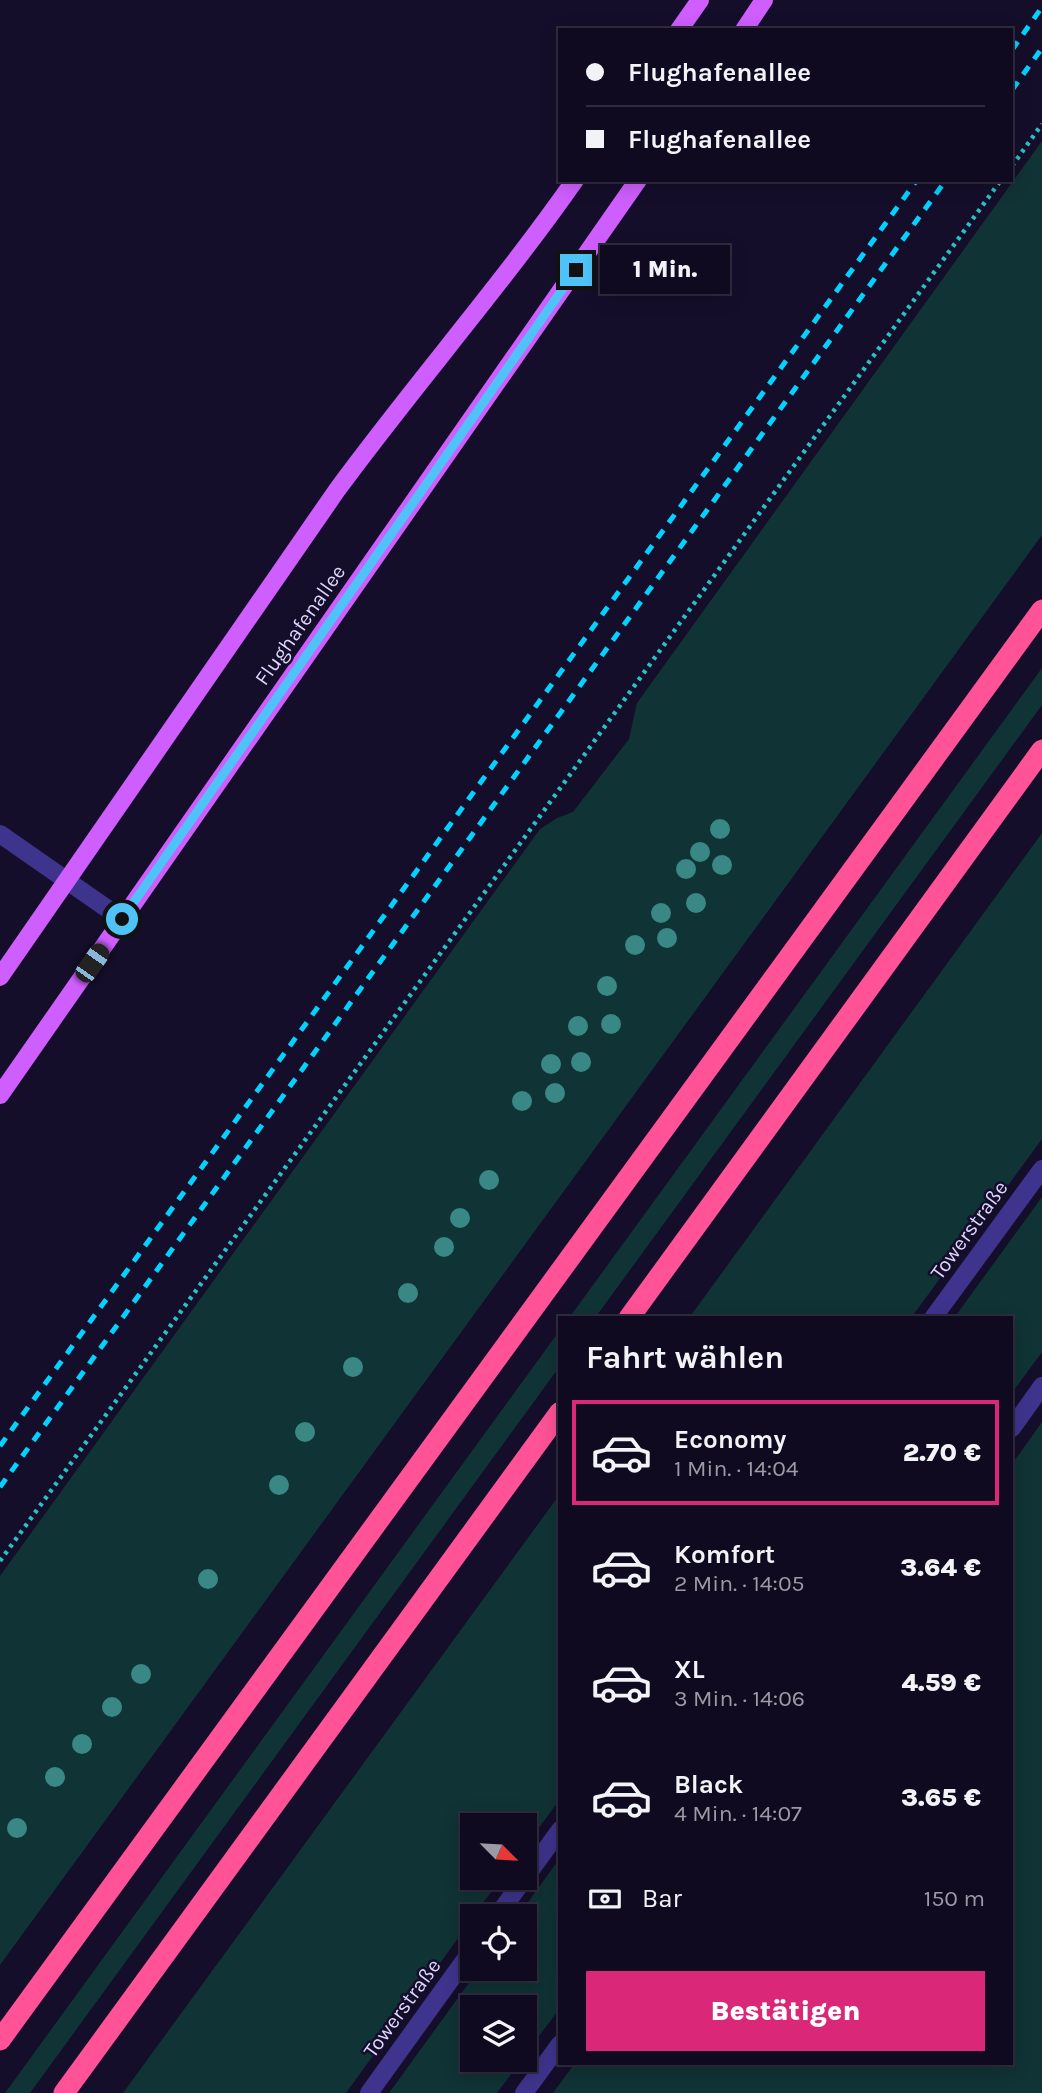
<!DOCTYPE html>
<html lang="de">
<meta charset="utf-8">
<style>
body{margin:0;font-family:Karla,sans-serif;background:#191329;color:#f1f3f6;height:100vh;display:flex;flex-direction:column;font-size:26px;white-space:nowrap}
*{box-sizing:border-box;margin:0}
p{font-size:23px;color:#9c9aa5}
.icon{flex:none;width:38px;height:38px;fill:none;stroke:currentColor;stroke-width:2;stroke-linecap:round;stroke-linejoin:round}
.map{position:relative;flex:1;overflow:hidden}
.drawer{position:absolute;left:558px;top:1316px;width:455px;height:749px;display:flex;flex-direction:column;background:#100a20;border-radius:0px;box-shadow:0 4px 18px #0003,0 0 0 2px #302b3e}
.drawer>*{flex:none}
.banner{position:absolute;left:558px;top:28px;width:455px;height:154px;border-radius:0px;box-shadow:0 4px 18px #0003,0 0 0 2px #302b3e;display:grid;align-content:center;height:154px;padding:0 28px;background:#100a20}
.needle{width:46px;rotate:114deg}
.controls{position:absolute;left:460px;top:1813px;display:grid;gap:14px}
.controls a{display:grid;place-items:center;width:77px;height:77px;border-radius:0px;background:#100a20;box-shadow:0 4px 18px #0003,0 0 0 2px #302b3e;font-size:35px}
.end{position:absolute;width:32px;height:32px;margin:-16px;border:9px solid #4fc3f7;background:#111;box-shadow:0 0 0 4px #111}
.from{border-radius:50%}
.bubble{position:absolute;height:49px;border-radius:0px;background:#100a20;box-shadow:0 4px 18px #0003,0 0 0 2px #302b3e;font-size:23px;font-weight:800;line-height:49px;text-align:center}
.car{position:absolute;width:21px;height:42px;margin:-21px -10px;border-radius:9px;box-shadow:0 0 5px 2px #0007;background:linear-gradient(#222 24%,#8ab4d8 0 40%,#222 0 76%,#8ab4d8 0 86%,#222 0)}
.banner b{display:flex;align-items:center;gap:24px;height:66px;font-size:26px}
.banner b+b{border-top:2px solid #302b3e}
.banner i{width:18px;height:18px;background:#f1f3f6}
ul{padding:0;list-style:none}
li{display:flex;align-items:center;gap:21px;height:105px;margin:0 14px 10px;padding:0 14px;border:4px solid transparent;border-radius:0px}
li div{flex:1}
li b{display:block;font-size:26px}
li em{font-style:normal;font-weight:800}
li.on{border-color:#db2777}
li>.icon{width:63px;height:63px;stroke-width:1.5}
h2{padding:0 28px;font-size:32px;line-height:84px}
.pay{display:flex;align-items:center;gap:18px;height:77px;padding:0 28px;font-size:26px}
.pay p{margin-inline-start:auto}
.primary-button{display:flex;gap:14px;margin-top:auto;padding:14px 28px}
.primary-button a{flex:1;height:80px;border-radius:0px;background:#db2777;color:#fff;font-size:28px;font-weight:800;line-height:80px;text-align:center}
.map>svg:first-child{display:block}
.grass{fill:#103335}
.lines{fill:none;stroke-linecap:round;stroke-linejoin:round}
.path{stroke:#24c3c6;stroke-width:4.5;stroke-dasharray:3.5 5;stroke-linecap:butt}
.minor{stroke:#3f348d;stroke-width:18}
.major{stroke:#cf5eff;stroke-width:18}
.highway{stroke:#ff5297;stroke-width:21}
.rail{stroke:#03d2ff;stroke-width:5;stroke-dasharray:10 9;stroke-linecap:butt}
.tree{fill:#398886}
.route{stroke:#4fc3f7;stroke-width:9}
.labels{text-anchor:middle;dominant-baseline:central;stroke-width:5;stroke-linejoin:round;paint-order:stroke}
.street-label{font-size:21px;fill:#ded7ff;stroke:#150e2a}
</style>
<div class="map">
<svg width="1042" height="2093" viewBox="0 0 1042 2093">
<rect width="100%" height="100%" fill="#150e2a"/>
<g class="grass">
<path d="M1042 141V535L0 1965V1576L540 829 557 818 573 812 629 739 637 703Z"/>
<path d="M1042 668V705L595 1318H569Z"/>
<path d="M1042 833V1139L911 1318H689Z"/>
<path d="M1042 1197V1352L1012 1393V1318H954Z"/>
<path d="M560 1330V1366L30 2093H5Z"/>
<path d="M1042 1422V2093H553L575 2063H1012V1464Z"/>
<path d="M560 1494V1799L525 1847V1825H472V1878H503L472 1916V1919L346 2093H123Z"/>
<path d="M560 1858V2008L525 2055V2007H472V2060H522L497 2093H389L479 1969H525V1916H518Z"/>
</g>
<g class="lines">
<g class="path">
<path d="M1012 166 1042 124"/>
<path d="M0 1561 1001 180"/>
</g>
<g class="minor">
<path d="M0 834 122 919"/>
<path d="M933 1318 1042 1169"/>
<path d="M1012 1428 1042 1386"/>
<path d="M497 1916 560 1830"/>
<path d="M369 2093 472 1950"/>
<path d="M524 2093 560 2044"/>
</g>
<g class="major">
<path d="M679 30 700 0"/>
<path d="M744 30 764 0"/>
<path d="M0 977 337 490C414 385 500 287 575 180"/>
<path d="M0 1095 638 180"/>
</g>
<g class="highway">
<path d="M629 1318 1042 750"/>
<path d="M0 2040 1042 610"/>
<path d="M64 2093 560 1412"/>
</g>
<g class="rail">
<path d="M1012 50 1042 7"/>
<path d="M1012 90 1042 48"/>
<path d="M0 1446 917 180"/>
<path d="M0 1487 946 180"/>
</g>
</g>
<g class="tree">
<circle cx="720" cy="829" r="10"/>
<circle cx="700" cy="852" r="10"/>
<circle cx="722" cy="865" r="10"/>
<circle cx="686" cy="869" r="10"/>
<circle cx="696" cy="903" r="10"/>
<circle cx="661" cy="913" r="10"/>
<circle cx="667" cy="938" r="10"/>
<circle cx="635" cy="945" r="10"/>
<circle cx="607" cy="986" r="10"/>
<circle cx="611" cy="1024" r="10"/>
<circle cx="578" cy="1026" r="10"/>
<circle cx="581" cy="1062" r="10"/>
<circle cx="551" cy="1064" r="10"/>
<circle cx="555" cy="1093" r="10"/>
<circle cx="522" cy="1101" r="10"/>
<circle cx="489" cy="1180" r="10"/>
<circle cx="460" cy="1218" r="10"/>
<circle cx="444" cy="1247" r="10"/>
<circle cx="408" cy="1293" r="10"/>
<circle cx="353" cy="1367" r="10"/>
<circle cx="305" cy="1432" r="10"/>
<circle cx="279" cy="1485" r="10"/>
<circle cx="208" cy="1579" r="10"/>
<circle cx="141" cy="1674" r="10"/>
<circle cx="112" cy="1707" r="10"/>
<circle cx="82" cy="1744" r="10"/>
<circle cx="55" cy="1777" r="10"/>
<circle cx="17" cy="1828" r="10"/>
</g>
<g class="lines">
<path class="route" d="M122 919 576 270"/>
</g>
<g class="labels">
<g class="street-label">
<text transform="translate(300 625) rotate(-55)">Flughafenallee</text>
<text transform="translate(969 1230) rotate(-54)">Towerstraße</text>
<text transform="translate(402 2008) rotate(-54)">Towerstraße</text>
</g>
</g>
</svg>
<div class="controls">
<a><svg class="needle" viewBox="-14 -14 28 28"><path d="M0-13l5 13h-10z" fill="#e53935"/><path d="M0 13l5-13h-10z" fill="#9c9aa5"/></svg></a>
<a><svg class="icon" aria-label="locate" viewBox="0 0 24 24"><circle cx="12" cy="12" r="6"/><path d="M12 2v4M12 18v4M2 12h4M18 12h4"/></svg></a>
<a><svg class="icon" aria-label="layers" viewBox="0 0 24 24"><path d="M12 4l9 5-9 5-9-5zM3 14l9 5 9-5"/></svg></a>
</div>
<i class="end from" style="left:122px;top:919px"></i>
<i class="end" style="left:576px;top:270px"></i>
<div class="bubble" style="left:600px;top:245px;width:130px">1 Min.</div>
<i class="car" style="left:92px;top:963px;rotate:35deg"></i>
<div class="banner">
<b><i class="from"></i>Flughafenallee</b>
<b><i></i>Flughafenallee</b>
</div>
<section class="drawer">
<h2>Fahrt wählen</h2>
<ul>
<li class="on"><svg class="icon" aria-label="car" viewBox="0 0 24 24"><path d="M5 17H2v-5l4-1 3-4h7l3 4 3 1v5h-3M9 17h6M6 11h13"/><circle cx="7" cy="17" r="2"/><circle cx="17" cy="17" r="2"/></svg><div><b>Economy</b><p>1 Min. · 14:04</p></div><em>2.70 €</em></li>
<li><svg class="icon" aria-label="car" viewBox="0 0 24 24"><path d="M5 17H2v-5l4-1 3-4h7l3 4 3 1v5h-3M9 17h6M6 11h13"/><circle cx="7" cy="17" r="2"/><circle cx="17" cy="17" r="2"/></svg><div><b>Komfort</b><p>2 Min. · 14:05</p></div><em>3.64 €</em></li>
<li><svg class="icon" aria-label="car" viewBox="0 0 24 24"><path d="M5 17H2v-5l4-1 3-4h7l3 4 3 1v5h-3M9 17h6M6 11h13"/><circle cx="7" cy="17" r="2"/><circle cx="17" cy="17" r="2"/></svg><div><b>XL</b><p>3 Min. · 14:06</p></div><em>4.59 €</em></li>
<li><svg class="icon" aria-label="car" viewBox="0 0 24 24"><path d="M5 17H2v-5l4-1 3-4h7l3 4 3 1v5h-3M9 17h6M6 11h13"/><circle cx="7" cy="17" r="2"/><circle cx="17" cy="17" r="2"/></svg><div><b>Black</b><p>4 Min. · 14:07</p></div><em>3.65 €</em></li>
</ul>
<div class="pay"><svg class="icon" aria-label="cash" viewBox="0 0 24 24"><path d="M3 7h18v10H3z"/><circle cx="12" cy="12" r="2"/></svg>Bar<p>150 m</p></div>
<div class="primary-button"><a>Bestätigen</a></div>
</section>
</div>
